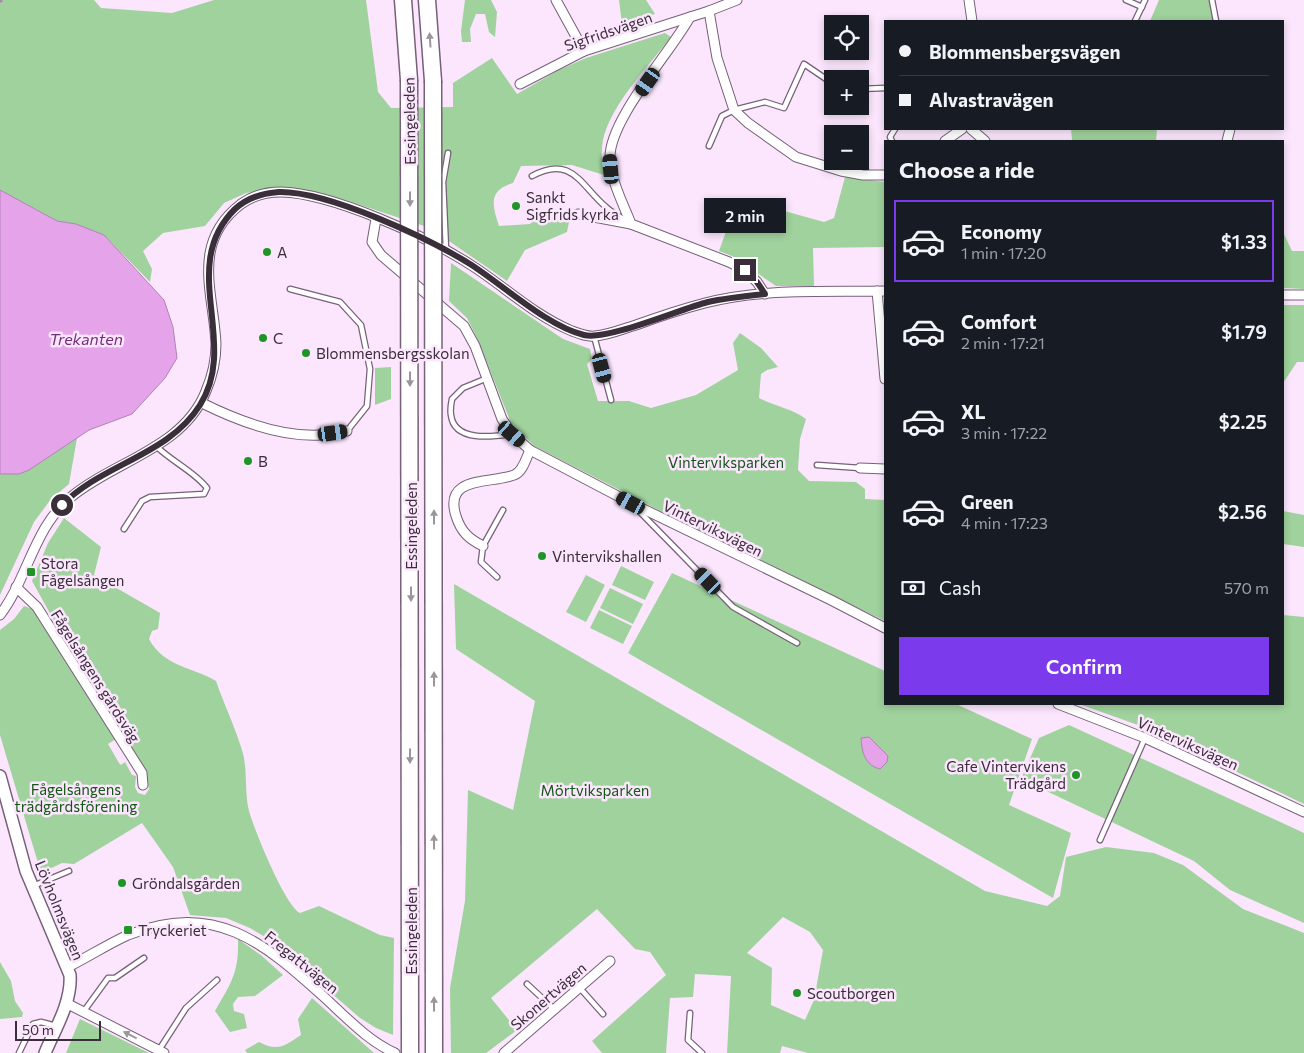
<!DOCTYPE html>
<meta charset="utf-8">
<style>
body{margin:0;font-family:Commissioner,sans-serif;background:#20242c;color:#f1f3f6;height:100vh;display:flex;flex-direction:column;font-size:19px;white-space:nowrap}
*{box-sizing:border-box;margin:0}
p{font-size:16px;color:#9ea1a6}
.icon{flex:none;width:28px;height:28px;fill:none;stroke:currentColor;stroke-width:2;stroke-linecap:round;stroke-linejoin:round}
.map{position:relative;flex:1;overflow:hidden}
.panel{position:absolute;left:884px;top:140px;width:400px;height:565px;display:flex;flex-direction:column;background:#171b24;border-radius:0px;box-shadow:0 2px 8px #0003}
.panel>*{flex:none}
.top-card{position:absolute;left:884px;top:20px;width:400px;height:110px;border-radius:0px;box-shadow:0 2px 8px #0003;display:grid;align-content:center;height:110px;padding:0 15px;background:#171b24}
.controls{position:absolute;left:824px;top:15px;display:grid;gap:10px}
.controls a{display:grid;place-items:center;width:45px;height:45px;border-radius:0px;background:#171b24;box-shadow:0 2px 8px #0003;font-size:25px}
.scale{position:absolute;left:15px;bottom:12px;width:86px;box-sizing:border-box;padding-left:5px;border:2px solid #392e39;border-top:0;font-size:14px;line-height:18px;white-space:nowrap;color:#392e39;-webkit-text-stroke:4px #fbe6fd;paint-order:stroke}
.end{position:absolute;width:22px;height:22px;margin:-11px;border:6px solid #392e39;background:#fff;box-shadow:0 0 0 2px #fff}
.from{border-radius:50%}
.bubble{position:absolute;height:35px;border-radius:0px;background:#171b24;box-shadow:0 2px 8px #0003;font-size:16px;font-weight:600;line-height:35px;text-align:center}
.car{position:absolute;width:15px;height:30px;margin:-15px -8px;border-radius:6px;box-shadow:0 0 4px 1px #0007;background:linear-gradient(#222 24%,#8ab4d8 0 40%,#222 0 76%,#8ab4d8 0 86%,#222 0)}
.top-card b{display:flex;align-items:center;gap:18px;height:48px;font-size:19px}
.top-card b+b{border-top:1px solid #363941}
.top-card i{width:12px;height:12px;background:#f1f3f6}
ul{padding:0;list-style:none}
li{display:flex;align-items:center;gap:15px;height:82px;margin:0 10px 8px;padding:0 5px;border:2px solid transparent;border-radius:0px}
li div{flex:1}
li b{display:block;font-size:19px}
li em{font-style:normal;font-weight:600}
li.current{border-color:#7c3aed}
li>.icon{width:45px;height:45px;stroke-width:1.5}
h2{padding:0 15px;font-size:22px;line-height:60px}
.pay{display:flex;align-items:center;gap:12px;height:55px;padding:0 15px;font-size:19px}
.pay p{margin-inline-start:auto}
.action{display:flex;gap:10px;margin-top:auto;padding:10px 15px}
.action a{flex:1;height:58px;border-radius:0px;background:#7c3aed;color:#fff;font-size:20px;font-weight:600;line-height:58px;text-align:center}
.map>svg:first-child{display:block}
.green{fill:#a0d29d;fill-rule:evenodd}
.water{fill:#e5a4ea;stroke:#b181b5}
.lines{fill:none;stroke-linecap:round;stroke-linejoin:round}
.stream{stroke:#b181b5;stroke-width:3}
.service-casing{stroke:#776079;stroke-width:7}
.minor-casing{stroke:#776079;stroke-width:11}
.tertiary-casing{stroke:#776079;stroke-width:14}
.motorway-casing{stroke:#776079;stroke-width:19}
.service{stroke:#fff;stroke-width:4.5}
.minor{stroke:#fff;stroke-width:9}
.tertiary{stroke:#fff;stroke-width:11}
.motorway{stroke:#fff;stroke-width:16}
.motorway-bridge-casing{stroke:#776079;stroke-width:19;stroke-linecap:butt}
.motorway-bridge{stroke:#fff;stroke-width:16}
.oneway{fill:#9c969c}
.route{stroke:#392e39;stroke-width:6}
.poi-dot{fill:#1e9524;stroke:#fbe6fd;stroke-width:2}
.labels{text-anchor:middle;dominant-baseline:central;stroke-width:5;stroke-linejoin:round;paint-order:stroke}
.street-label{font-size:15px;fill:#392e39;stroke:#fbe6fd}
.poi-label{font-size:15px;fill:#392e39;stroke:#fbe6fd;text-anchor:start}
.park-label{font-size:15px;fill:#125714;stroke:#fbe6fd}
.water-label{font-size:16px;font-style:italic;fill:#772c7e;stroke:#fbe6fd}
</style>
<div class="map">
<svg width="1304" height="1053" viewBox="0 0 1304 1053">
<rect width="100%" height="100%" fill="#fbe6fd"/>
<g class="green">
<path d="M0 0H94L101 8 172 13 214 0H366L378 92 391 108 453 107V83L492 58 517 94 559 70 586 58 665 33 671 37C649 66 604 111 602 148 601 157 603 166 604 175L572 165 521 166 513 183C488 190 492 205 499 226L530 224 540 215 569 222 567 232 525 250 507 281 430 228 342 199 284 188 246 193 224 203 205 226 163 233 143 251 152 269 150 282 104 235 76 224 57 221 0 190Z"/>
<path d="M465 0H491L497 12 495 37 489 32 485 14H476L470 29 471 42H462L461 31Z"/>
<path d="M619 0H646L655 14 622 24Z"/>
<path d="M1159 0H1215L1219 21H1150Z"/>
<path d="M1071 129H1157L1156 141 1072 140Z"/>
<path d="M845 177 885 182V247L813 248 814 286H776L732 256 719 251 738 198 824 222 834 218Z"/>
<path d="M1283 232 1292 251H1304V289L1283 288Z"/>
<path d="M451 263 563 339 590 349 592 359 587 364 598 401H629L651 408 696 395 738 370 733 343 740 333 761 348 778 367 767 370 761 374 759 398C775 406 793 409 806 419L800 439 798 470 809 481 856 482 865 489V499L885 500V621L682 522 534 446 511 423 478 340 467 318 449 301Z"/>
<path d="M1283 305H1304V362H1297L1283 383Z"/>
<path d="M391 367V399L375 405V368Z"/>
<path d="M77 438 69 484 51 499 34 522 0 595V474H19L29 470Z"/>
<path d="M1283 511 1304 515V547L1283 544Z"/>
<path d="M64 518 101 547 94 575 160 613 158 629 152 631 149 639C164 667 193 667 216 681 224 704 235 727 242 750 248 769 244 791 249 811 254 829 285 906 300 913L319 906 380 935 394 938 393 1035 376 1028 360 1018 270 940 250 928 226 918 190 915 173 867 142 823 74 864 62 863 41 873 0 735V630L14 619 24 606 35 610 116 739 108 744 119 763 121 765 125 762 132 775 136 776 135 787 138 793 145 795 149 789 146 773 86 678 32 581 48 543Z"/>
<path d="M621 566 654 582 645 600 612 585Z"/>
<path d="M672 573 885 671V704H956L1032 739 1009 805 1071 833 1053 898 628 653Z"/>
<path d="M586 575 605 585 586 622 566 612Z"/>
<path d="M454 584 985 891 1047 906 1060 896 1066 857 1106 847 1154 853 1183 865 1243 909 1304 933V1053H808L782 1046 780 1053H727L731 976 695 974 693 997 670 998 666 1053H602L592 1041 666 975 650 952 635 949 597 909 491 998 517 1030 486 1053H451L450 988 465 901 468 790 513 810 535 701 456 649ZM783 917 810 932 823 950 814 1000 805 1020 771 1005 772 968 747 953Z"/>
<path d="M610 588 643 604 633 624 600 608Z"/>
<path d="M599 610 632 626 623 644 590 628Z"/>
<path d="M1283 615 1304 617V804L1138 725 1079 704H1282Z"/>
<path d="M1069 725 1304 833V923L1230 890 1194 861 1021 779 1039 738Z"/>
<path d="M238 939 262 956 283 975 255 996 238 997 233 1004 234 1011 244 1014 247 1028 230 1032 215 1011C231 983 239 973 238 939Z"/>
<path d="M0 962 11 981 15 1001 23 1013 22 1017 0 1019Z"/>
<path d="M312 998 374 1053H247L245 1050 259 1042C278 1052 284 1046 301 1035L298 1019Z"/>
<path d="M80 1019 149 1053H66Z"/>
</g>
<g class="water">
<path d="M0 190 57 221 76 224 104 235 164 300 173 327 177 358 165 378 132 414 89 430 29 470 19 474H0Z"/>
<path d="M869 737 888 756 887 762 880 769C865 765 862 753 861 738Z"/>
</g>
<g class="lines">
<path class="stream" d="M0 1H1"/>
<defs>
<g id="service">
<path d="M1126 0 1142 7"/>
<path d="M1212 0 1216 21"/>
<path d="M1135 21 1145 0"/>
<path d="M860 89 885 88"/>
<path d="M892 141 890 137 895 129"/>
<path d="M709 146 722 116 734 110 765 102 784 108 804 64 832 83"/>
<path d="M532 176C572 154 581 186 606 207 611 212 619 216 625 220"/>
<path d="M446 249 443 182 448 153"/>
<path d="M290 289 340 302 361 325 370 369 367 406 347 431"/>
<path d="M594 336 611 400"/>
<path d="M485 379 463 388 452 399C451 404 450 410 451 415 454 442 492 437 512 434"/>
<path d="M817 465 860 468"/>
<path d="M638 510 733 607 797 643"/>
<path d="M124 529 142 501 150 497 204 494 207 488C195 472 171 461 156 446"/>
<path d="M497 577 481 562 483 546 503 510"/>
<path d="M1100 840 1145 738"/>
<path d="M33 886 69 871"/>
<path d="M527 984 554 1009"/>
<path d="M579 987 603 1014"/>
<path d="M84 1011 108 978H115L144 958"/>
<path d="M690 1013 688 1040 702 1053"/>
<path d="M159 1050 186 1008 217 980"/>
<path d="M19 1053 33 1024 41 1022 56 1026"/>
</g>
<g id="minor">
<path d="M556 0 584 51"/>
<path d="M969 0 972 21"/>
<path d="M709 11 717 58 734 110 748 123 796 157 841 171 863 175H885"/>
<path d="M690 17C670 53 608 121 610 159 611 181 623 203 631 224L729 262 745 270 757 282 765 294"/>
<path d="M520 84 584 51 709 11 737 0"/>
<path d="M971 129 985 141"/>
<path d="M945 141 962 129"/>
<path d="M1227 141 1230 129"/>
<path d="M578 214 631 224"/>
<path d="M376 219 372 242 381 255 464 326 475 346 502 419 512 434 530 450 631 503 831 600 885 628"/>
<path d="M877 291 885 379"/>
<path d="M1282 295H1304"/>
<path d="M202 403C236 420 281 437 320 435 329 435 338 432 347 431"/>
<path d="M860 468 885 469"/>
<path d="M483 546C469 539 461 532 456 516 443 475 491 484 514 475 523 472 526 458 530 450"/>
<path d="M16 587 37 607 142 773 143 785"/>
<path d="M0 615C28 578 34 527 71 497 114 461 184 448 206 391 212 377 216 360 216 344 214 294 190 243 241 204 252 196 267 192 281 192 332 193 428 237 471 265 504 286 535 316 572 331 580 334 587 337 595 336 609 335 622 329 636 325 658 317 682 309 705 303 763 288 826 292 885 291"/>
<path d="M1058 704 1145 738 1304 812"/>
<path d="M68 967C88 957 108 944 128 935 215 901 262 941 324 997 346 1017 368 1041 395 1053"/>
<path d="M66 1003 164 1053"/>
<path d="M504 1053 610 961"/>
</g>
<path id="tertiary" d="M0 776 26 871 70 975C72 1002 55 1029 45 1053"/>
<g id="motorway">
<path d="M403 0 409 80"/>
<path d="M427 0 433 81"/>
</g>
</defs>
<use href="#service" class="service-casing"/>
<use href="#minor" class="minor-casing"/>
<use href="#tertiary" class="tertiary-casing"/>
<use href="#motorway" class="motorway-casing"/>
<use href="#service" class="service"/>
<use href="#minor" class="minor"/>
<use href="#tertiary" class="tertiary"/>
<use href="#motorway" class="motorway"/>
<defs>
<g id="motorway-bridge">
<path d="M409 80 410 1053"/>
<path d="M433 81 434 1053"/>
</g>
</defs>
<use href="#motorway-bridge" class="motorway-bridge-casing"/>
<use href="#motorway-bridge" class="motorway-bridge"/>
</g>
<defs><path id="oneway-solid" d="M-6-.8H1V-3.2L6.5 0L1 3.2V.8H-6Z" transform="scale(1.25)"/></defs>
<g class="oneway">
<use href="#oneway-solid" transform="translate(430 40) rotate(-94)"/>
<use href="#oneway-solid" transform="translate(410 199) rotate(90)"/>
<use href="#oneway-solid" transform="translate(410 379) rotate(90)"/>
<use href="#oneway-solid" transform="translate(434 517) rotate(-90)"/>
<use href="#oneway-solid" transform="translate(411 594) rotate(90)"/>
<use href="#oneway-solid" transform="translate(434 679) rotate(-90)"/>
<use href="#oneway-solid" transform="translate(410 756) rotate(90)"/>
<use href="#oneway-solid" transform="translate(434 842) rotate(-90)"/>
<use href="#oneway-solid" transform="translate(434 1004) rotate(-90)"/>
<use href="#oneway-solid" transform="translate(130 1035) rotate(-153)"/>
</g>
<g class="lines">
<path class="route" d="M62 505C102 464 169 455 200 405 240 342 177 266 235 209 247 198 263 193 279 192 328 191 428 238 470 264 503 285 547 326 584 335 607 341 680 309 708 302 726 298 746 296 765 294L757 282 745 270"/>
</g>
<g class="poi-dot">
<circle cx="516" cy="206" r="5"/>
<circle cx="267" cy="252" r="5"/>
<circle cx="263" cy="338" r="5"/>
<circle cx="306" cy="353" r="5"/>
<circle cx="248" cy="461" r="5"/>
<circle cx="542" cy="556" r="5"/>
<rect x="26" y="567" width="10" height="10" rx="2.5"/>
<circle cx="1076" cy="775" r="5"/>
<circle cx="122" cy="883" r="5"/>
<rect x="123" y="925" width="10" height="10" rx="2.5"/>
<circle cx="797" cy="993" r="5"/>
</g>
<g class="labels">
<g class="street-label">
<text transform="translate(608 31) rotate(-19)">Sigfridsvägen</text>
<text transform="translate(409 121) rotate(-91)">Essingeleden</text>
<text transform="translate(411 526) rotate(-90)">Essingeleden</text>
<text transform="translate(713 528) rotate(26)">Vinterviksvägen</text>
<text transform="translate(96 676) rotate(58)">Fågelsångens gårdsväg</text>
<text transform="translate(1188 743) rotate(24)">Vinterviksvägen</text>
<text transform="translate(60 910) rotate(68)">Lövholmsvägen</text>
<text transform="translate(411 931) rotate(-90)">Essingeleden</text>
<text transform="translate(302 962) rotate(39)">Fregattvägen</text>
<text transform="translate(548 996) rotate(-41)">Skonertvägen</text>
</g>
<g class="poi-label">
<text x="526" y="197">Sankt<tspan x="526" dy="17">Sigfrids kyrka</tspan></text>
<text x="277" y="252">A</text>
<text x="273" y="338">C</text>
<text x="316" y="353">Blommensbergsskolan</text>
<text x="258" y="461">B</text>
<text x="552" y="556">Vintervikshallen</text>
<text x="41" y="563">Stora<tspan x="41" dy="17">Fågelsången</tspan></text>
<text x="1066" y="766" text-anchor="end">Cafe Vintervikens<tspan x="1066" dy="17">Trädgård</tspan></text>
<text x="132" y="883">Gröndalsgården</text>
<text x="138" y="930">Tryckeriet</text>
<text x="807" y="993">Scoutborgen</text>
</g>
<g class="park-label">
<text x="726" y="462">Vinterviksparken</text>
<text x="76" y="789">Fågelsångens<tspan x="76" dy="17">trädgårdsförening</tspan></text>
<text x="595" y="790">Mörtviksparken</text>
</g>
<g class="water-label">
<text x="86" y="338">Trekanten</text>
</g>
</g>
</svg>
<div class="controls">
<a><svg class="icon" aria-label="locate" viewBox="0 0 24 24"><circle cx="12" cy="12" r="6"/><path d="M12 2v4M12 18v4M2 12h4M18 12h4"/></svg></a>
<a>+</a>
<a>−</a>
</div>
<div class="scale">50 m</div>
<i class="end from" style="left:62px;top:505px"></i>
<i class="end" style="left:745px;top:270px"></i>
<div class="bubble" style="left:704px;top:198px;width:82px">2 min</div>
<i class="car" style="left:648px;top:82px;rotate:215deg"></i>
<i class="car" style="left:611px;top:169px;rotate:355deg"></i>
<i class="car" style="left:602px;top:368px;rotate:165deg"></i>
<i class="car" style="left:333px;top:433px;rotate:82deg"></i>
<i class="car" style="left:512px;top:434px;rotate:131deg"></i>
<i class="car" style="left:631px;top:503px;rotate:298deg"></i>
<i class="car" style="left:708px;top:581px;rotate:316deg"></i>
<div class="top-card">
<b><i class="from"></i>Blommensbergsvägen</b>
<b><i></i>Alvastravägen</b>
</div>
<section class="panel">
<h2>Choose a ride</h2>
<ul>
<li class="current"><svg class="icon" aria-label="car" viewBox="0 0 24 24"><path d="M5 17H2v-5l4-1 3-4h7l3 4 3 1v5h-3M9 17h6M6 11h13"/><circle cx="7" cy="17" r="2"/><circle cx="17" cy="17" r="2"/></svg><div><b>Economy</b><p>1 min · 17:20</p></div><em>$1.33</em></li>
<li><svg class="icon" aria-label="car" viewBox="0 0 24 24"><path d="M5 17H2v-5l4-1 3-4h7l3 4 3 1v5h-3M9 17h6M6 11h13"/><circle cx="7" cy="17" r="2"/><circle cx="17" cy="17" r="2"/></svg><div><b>Comfort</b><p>2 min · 17:21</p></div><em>$1.79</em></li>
<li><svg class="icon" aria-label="car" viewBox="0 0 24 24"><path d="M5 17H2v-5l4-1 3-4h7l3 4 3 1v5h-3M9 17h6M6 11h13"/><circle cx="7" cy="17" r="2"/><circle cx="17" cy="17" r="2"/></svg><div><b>XL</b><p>3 min · 17:22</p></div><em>$2.25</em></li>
<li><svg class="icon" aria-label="car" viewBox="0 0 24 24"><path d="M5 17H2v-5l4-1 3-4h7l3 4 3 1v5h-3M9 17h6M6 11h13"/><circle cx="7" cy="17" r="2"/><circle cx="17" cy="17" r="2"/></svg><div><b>Green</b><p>4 min · 17:23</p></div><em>$2.56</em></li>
</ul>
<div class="pay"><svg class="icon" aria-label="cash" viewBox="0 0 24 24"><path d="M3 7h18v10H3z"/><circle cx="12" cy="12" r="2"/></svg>Cash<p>570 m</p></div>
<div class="action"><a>Confirm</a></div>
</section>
</div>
